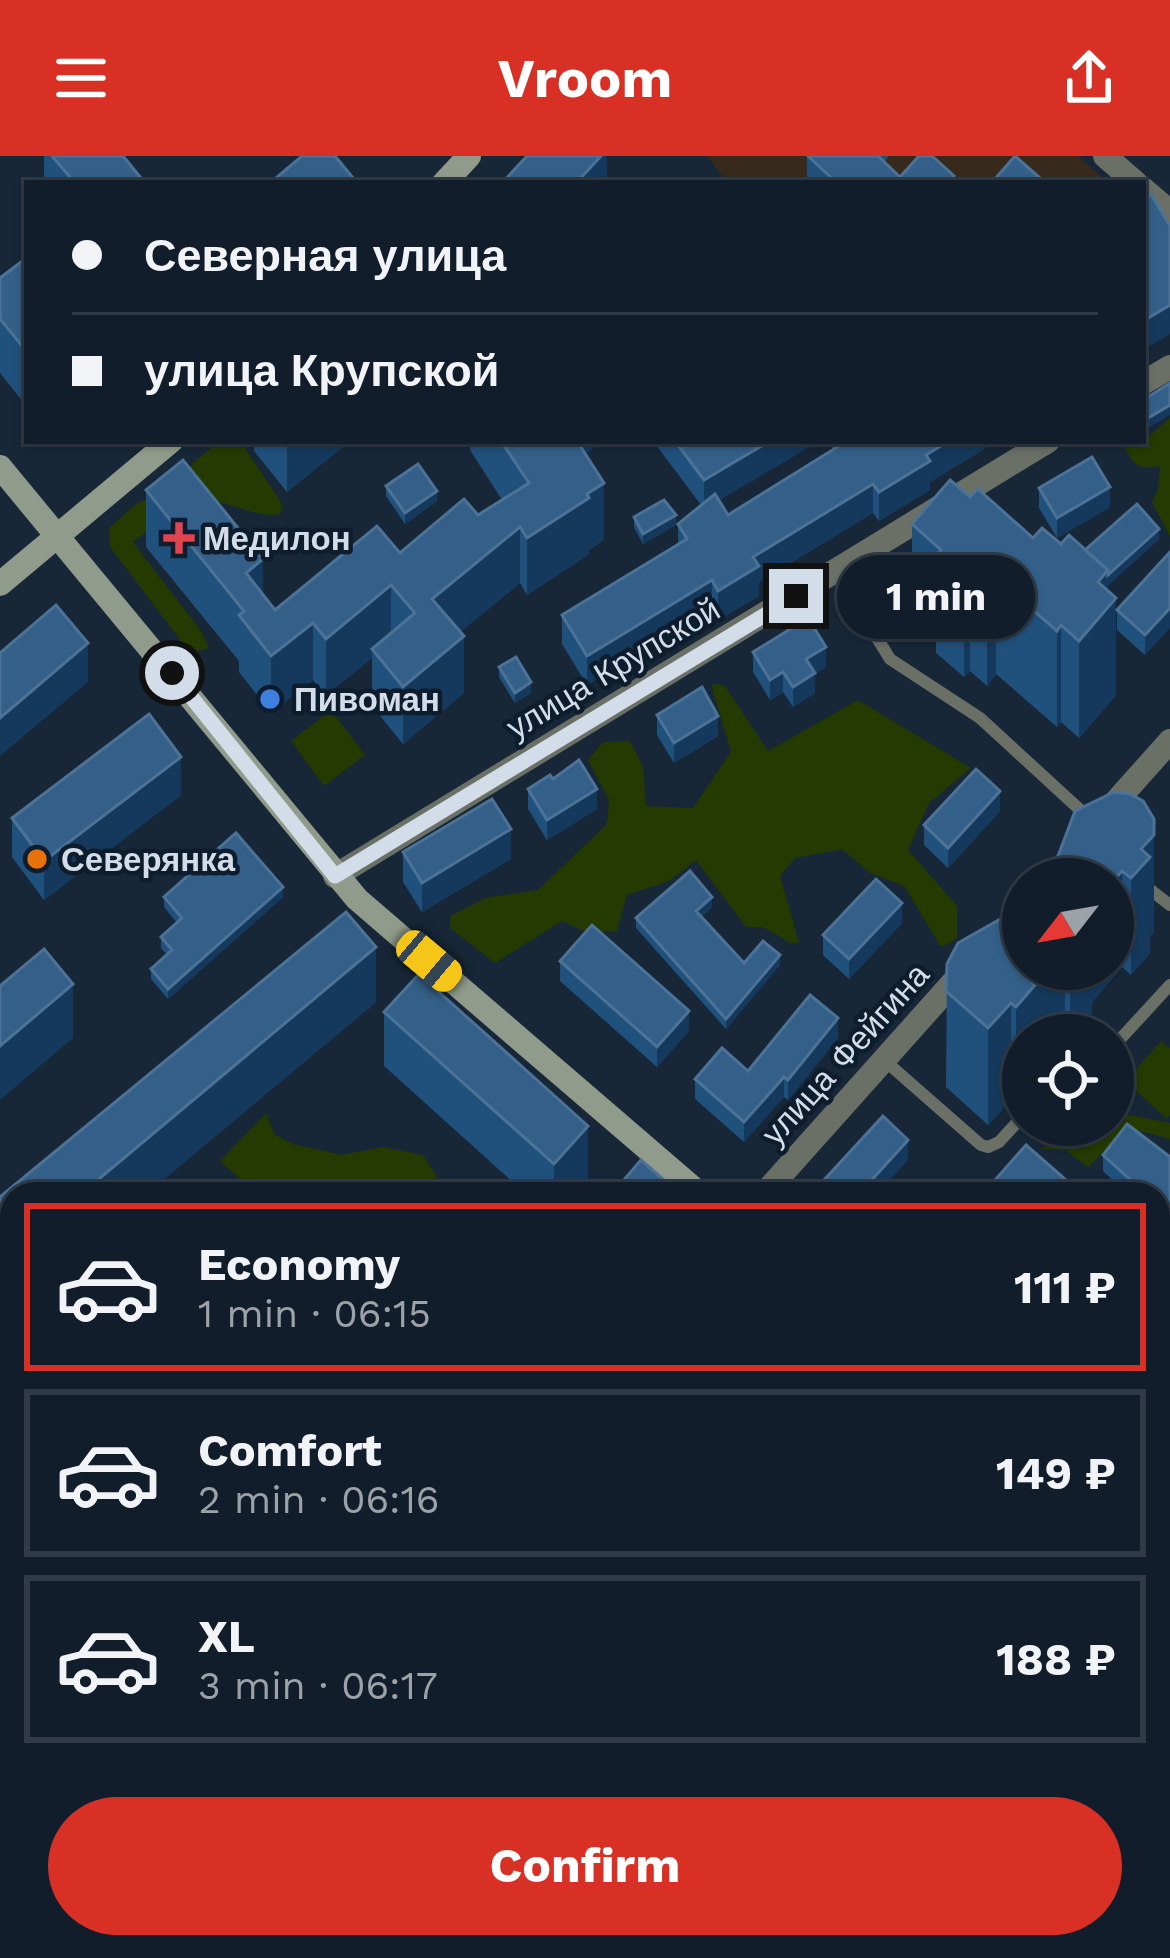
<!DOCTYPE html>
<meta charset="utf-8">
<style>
body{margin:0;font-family:"Work Sans",sans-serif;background:#1a2632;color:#f1f3f6;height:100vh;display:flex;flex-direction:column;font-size:45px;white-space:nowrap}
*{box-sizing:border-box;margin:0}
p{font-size:39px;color:#9ca2a8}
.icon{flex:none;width:66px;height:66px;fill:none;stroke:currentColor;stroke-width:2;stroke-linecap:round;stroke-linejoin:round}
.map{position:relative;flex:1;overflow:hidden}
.side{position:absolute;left:0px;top:1026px;width:1170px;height:777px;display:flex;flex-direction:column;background:#111d2a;border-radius:36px 36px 0 0;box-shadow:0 3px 9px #0004,0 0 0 3px #303b47}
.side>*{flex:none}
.banner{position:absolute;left:24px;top:24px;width:1122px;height:264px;border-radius:0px;box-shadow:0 3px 9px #0004,0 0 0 3px #303b47;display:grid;align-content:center;height:264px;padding:0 48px;background:#111d2a}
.needle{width:78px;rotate:239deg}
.controls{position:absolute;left:1002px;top:702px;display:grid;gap:24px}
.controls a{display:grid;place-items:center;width:132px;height:132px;border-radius:50%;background:#111d2a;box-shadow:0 3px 9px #0004,0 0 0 3px #303b47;font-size:60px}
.end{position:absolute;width:54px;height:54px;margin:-27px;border:15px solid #d3dde9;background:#111;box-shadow:0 0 0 6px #111}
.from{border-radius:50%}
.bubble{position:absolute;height:84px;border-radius:42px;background:#111d2a;box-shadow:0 3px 9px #0004,0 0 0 3px #303b47;font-size:39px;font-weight:700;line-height:84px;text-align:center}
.car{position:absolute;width:36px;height:72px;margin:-36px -18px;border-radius:15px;box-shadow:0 0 9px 3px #0007;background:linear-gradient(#f5c518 24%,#345 0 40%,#f5c518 0 76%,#345 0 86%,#f5c518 0)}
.banner b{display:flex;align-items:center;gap:42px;height:114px;font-size:45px}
.banner b+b{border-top:3px solid #303b47}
.banner i{width:30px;height:30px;background:#f1f3f6}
ul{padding:21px 0 0;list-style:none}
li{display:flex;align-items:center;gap:36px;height:168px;margin:0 24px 18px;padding:0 24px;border:6px solid #303b47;border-radius:0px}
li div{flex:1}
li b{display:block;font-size:45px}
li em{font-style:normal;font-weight:700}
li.selected{border-color:#d93025}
li>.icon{width:108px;height:108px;stroke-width:1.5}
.primary-button{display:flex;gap:24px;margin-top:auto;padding:24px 48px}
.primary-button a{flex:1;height:138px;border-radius:72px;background:#d93025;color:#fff;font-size:48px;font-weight:700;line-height:138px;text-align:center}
header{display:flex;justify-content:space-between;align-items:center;height:156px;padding:0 48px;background:#d93025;color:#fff;font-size:54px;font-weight:700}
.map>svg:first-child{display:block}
.industrial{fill:#3b2727}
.education{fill:#372a1c}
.green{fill:#243a00}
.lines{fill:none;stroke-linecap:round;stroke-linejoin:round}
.lane{stroke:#6a7066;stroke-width:12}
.street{stroke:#6a7066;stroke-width:24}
.secondary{stroke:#919b8b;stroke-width:24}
.rail{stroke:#9eaab7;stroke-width:8;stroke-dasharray:15 15;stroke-linecap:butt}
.wall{fill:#20507c;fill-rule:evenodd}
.shaded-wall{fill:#14395c}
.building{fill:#335f88;stroke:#4c7397;stroke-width:3}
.route{stroke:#d3dde9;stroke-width:15}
.health-dot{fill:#e0444e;stroke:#0e1d2d;stroke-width:4.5}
.shop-dot{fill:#3f7fe0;stroke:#0e1d2d;stroke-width:4.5}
.food-dot{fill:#e8710a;stroke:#0e1d2d;stroke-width:4.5}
.labels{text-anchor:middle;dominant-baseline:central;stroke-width:9;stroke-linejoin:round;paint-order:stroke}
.poi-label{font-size:33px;font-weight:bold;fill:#d3dde9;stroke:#0e1d2d;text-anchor:start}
.street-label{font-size:33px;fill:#d3dde9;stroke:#0e1d2d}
</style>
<header><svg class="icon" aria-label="menu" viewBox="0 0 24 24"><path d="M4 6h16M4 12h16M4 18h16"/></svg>Vroom<svg class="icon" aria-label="share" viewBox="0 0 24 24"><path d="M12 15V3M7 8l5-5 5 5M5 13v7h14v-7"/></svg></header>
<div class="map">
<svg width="1170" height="1802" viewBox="0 0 1170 1802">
<rect width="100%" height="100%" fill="#172738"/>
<path class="industrial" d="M0 1524 12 1535V1791H284L296 1802H0Z"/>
<path class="education" d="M707 0H1078L1108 27H728Z"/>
<g class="green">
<path d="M1170 262V379H1169L1152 346 1158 333 1160 310C1134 315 1135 307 1121 287L1143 285Z"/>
<path d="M219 285H240L283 349 280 358C251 363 224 340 196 345 175 350 151 373 133 386L201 475 209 492 190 497 110 391 109 372 137 347 171 334 187 322 192 308Z"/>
<path d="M711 528 724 529 768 595 858 544 971 612 929 647 908 694 957 750V783L941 791 904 730 870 717 842 693 795 702 780 720 799 786 792 788 763 771H746L696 704 669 725 627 739 617 775 588 777 562 765 495 807 450 772V760L485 742 538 734 607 668 609 644 588 604 603 586 630 585 643 611 646 650 693 652 731 596Z"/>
<path d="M331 554 365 599 324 630 291 585Z"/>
<path d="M1161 885 1170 892V959L1167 963 1125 925Z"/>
<path d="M1118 950 1130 959 1170 967V983L1128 972 1088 1011 1065 994 1040 993 1083 969H1113V952Z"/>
<path d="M266 957 274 978 293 988 342 999 383 991 423 999 440 1026 438 1038H257L220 1005Z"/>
</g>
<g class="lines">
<g class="lane">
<path d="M836 415 890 503 980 562 1090 663"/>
<path d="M1143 728 1170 749"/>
<path d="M1113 891 1170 829"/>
<path d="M884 904 981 989 988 991 999 986 1023 960"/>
</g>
<g class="street">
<path d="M1105 0 1136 27"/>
<path d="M1143 33 1170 56"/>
<path d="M1143 227 1170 211"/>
<path d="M1104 659 1170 585"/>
<path d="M335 720 1048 285"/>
<path d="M764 1038 966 812"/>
<path d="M0 1517 12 1528"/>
<path d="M1158 1581 1170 1568"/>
<path d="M964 1802 973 1791"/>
</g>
<g class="secondary">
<path d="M444 27 469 0"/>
<path d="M0 311 357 743 700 1038"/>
<path d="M0 428 171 285"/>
<path d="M1158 1435 1170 1445"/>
</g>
<g class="rail">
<path d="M0 1600 12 1612"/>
<path d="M0 1784 17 1802"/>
<path d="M88 1791 97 1802"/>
<path d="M194 1791 205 1802"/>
</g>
</g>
<g class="wall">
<path d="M44 0H123L145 27H50L44 20Z"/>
<path d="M807 0H889L884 6 900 21 954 27H807Z"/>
<path d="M27 114V251L0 217V122Z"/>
<path d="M254 285H350L287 336 254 295Z"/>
<path d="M470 285H602L586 298 604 383 589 394V398L527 439 520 427 460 476 464 537 403 588 372 550V502L326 539 313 524 271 557 239 516V505L146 391V334L263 439 275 454 478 359 502 344 470 294Z"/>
<path d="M653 285H819L719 344 728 359 834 294 828 285H997L930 326V334L879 365 873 357 759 426V440L718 464 712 454 587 529 562 488V459L678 389V368L701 349Z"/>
<path d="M386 330 437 345 405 368 386 340Z"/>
<path d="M1039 332 1110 351 1057 382 1039 352Z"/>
<path d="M970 341 1033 382 1085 394 1159 383 1108 429 1116 539 1079 582 1061 566 1057 571 996 518 987 530 970 515 964 521 936 497V485L912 464V368Z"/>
<path d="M634 361 676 369 643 388 634 371Z"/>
<path d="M1170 396 1145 499 1117 474V454Z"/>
<path d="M753 496 826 511 815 518V537L793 551 783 536 770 544 753 516Z"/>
<path d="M499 511 531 537 515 547 499 521Z"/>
<path d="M657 559 718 580 674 607 657 579Z"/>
<path d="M528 633 597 653 547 684 528 653Z"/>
<path d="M1114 636 1130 638 1143 645 1154 663V776L1150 780V797L1131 819 1122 811 1092 846V860L1075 879H1023V940L1016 948 1011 944 988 969 946 931 947 808 958 787 1002 762 1012 748V734L1021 720 1042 712 1058 700 1075 655ZM1023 723H1113V813H1023Z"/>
<path d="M181 639 44 744 12 701V662Z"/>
<path d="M1000 655 948 712 924 689V669Z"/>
<path d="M403 696 511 703 422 756 403 726Z"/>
<path d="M164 741H283L168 843 151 823V813L167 799 161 792V781L177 767 164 751Z"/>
<path d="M712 751 701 761 744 807 780 809 726 873 636 772V762Z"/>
<path d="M902 767 849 823 823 799V779Z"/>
<path d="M560 805 689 875 657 911 560 825Z"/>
<path d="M376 846 146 1038H12V1123L0 1109V1041Z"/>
<path d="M384 856 588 1024 576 1038H526L384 910Z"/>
<path d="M838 882 788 944 784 941 744 986 695 943V923L748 915Z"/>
<path d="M1103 999 1170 1001V1068L1161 1067 1158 1065V1038H1128L1103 1015Z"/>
<path d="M995 1024 1082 1038H995Z"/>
<path d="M1158 1235 1170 1246V1362L1158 1351Z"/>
<path d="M0 1246 12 1257V1373L0 1362Z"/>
<path d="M0 1455 12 1467V1506L0 1502Z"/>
<path d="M0 1529 12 1533V1588L0 1576Z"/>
<path d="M0 1608 12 1622V1764L0 1748Z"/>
<path d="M224 1791H295L308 1794 312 1791H452L442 1802H236Z"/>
<path d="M1056 1791H1118L1108 1802H1068Z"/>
</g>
<g class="shaded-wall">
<path d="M601 0H607V27H576Z"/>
<path d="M1170 149V178L1143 194V165Z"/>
<path d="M1170 249V259L1143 275V265Z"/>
<path d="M287 285H350L287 336Z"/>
<path d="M562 285H602L562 318Z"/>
<path d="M770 285H819L704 353V324Z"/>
<path d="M949 285H997L930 326V334L879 365V336L926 299Z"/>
<path d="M604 327V383L589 394V398L527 439V382Z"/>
<path d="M873 328V357L759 426V440L718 464V435L753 401Z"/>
<path d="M1110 331V351L1057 382V362Z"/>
<path d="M437 335V345L405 368V357Z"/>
<path d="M676 359V369L643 388V378Z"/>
<path d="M520 371V427L432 499V443Z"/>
<path d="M1159 373V383L1108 429V452L1116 442V539L1079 582V485L1098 426 1108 414Z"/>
<path d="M263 403V460L246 417Z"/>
<path d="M970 419V515L964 521V425Z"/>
<path d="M996 422V518L987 530V433Z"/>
<path d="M712 424V454L587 529V500Z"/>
<path d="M391 429V486L372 493V502L326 539V483Z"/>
<path d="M1170 452V472L1145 499V479Z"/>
<path d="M313 467V524L271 557V500Z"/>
<path d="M1061 469V566L1057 571V475Z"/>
<path d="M464 480V537L403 588V531Z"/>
<path d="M88 487V526L0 600V562Z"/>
<path d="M826 491V511L815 518V537L793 551V531L806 503Z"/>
<path d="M783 516V536L770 544V524Z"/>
<path d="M531 526V537L515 547V537Z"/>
<path d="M718 560V580L674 607V587Z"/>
<path d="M181 601V639L44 744V705Z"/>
<path d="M597 633V653L547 684V664Z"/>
<path d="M1000 635V655L948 712V692Z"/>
<path d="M511 673V703L422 756V727Z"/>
<path d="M1154 679V776L1150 780V797L1131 819V722L1141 693Z"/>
<path d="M1122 715V811L1092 846V860L1075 879H1070V813H1113V725Z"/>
<path d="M283 731V741L168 843V833Z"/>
<path d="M712 741V751L696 765V755Z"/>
<path d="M902 747V767L849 823V803Z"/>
<path d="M376 791V846L146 1038H81Z"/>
<path d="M780 799V809L726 873V863Z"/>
<path d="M1038 813H1065V879H1023V940L1016 948V851L1029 823Z"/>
<path d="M73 828V882L0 944V890Z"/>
<path d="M1011 847V944L988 969V872Z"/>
<path d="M689 855V875L657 911V891Z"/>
<path d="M838 862V882L788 944V924Z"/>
<path d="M784 921V941L744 986V966Z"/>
<path d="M588 970V1024L576 1038H554V1008Z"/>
<path d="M908 984V1004L877 1038H859Z"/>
<path d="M1170 1678V1733L1158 1746V1692Z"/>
<path d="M430 1791H452L442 1802H420Z"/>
<path d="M614 1791H664L654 1802H604Z"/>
<path d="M1090 1791H1118L1108 1802H1090Z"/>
</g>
<g class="building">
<path d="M52 0H123L145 27H75Z"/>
<path d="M302 0H335L353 22 348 27H270Z"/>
<path d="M527 0H601L576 27H502Z"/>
<path d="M808 0H878L900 21 919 0H932L954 20 948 27H837Z"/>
<path d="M1015 0 1040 22 1036 27H998L994 24Z"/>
<path d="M1151 38 1170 70V149L1143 165V43Z"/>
<path d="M21 106 27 114V196L0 163V122Z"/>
<path d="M1170 227V249L1143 265V244Z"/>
<path d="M501 285H577L604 327 587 338 589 342 527 382 520 371 432 443 464 480 403 531 372 493 415 457 391 429 326 483 313 467 271 500 239 459 244 455 146 334 183 304 263 403 246 417 275 454 377 370 400 397 464 343 478 359 529 327Z"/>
<path d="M675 285H770L704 324Z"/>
<path d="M847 285H949L926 299 930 305 879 336 873 328 753 401 759 410 718 435 712 424 587 500 562 459 687 383 678 368 715 338 728 359Z"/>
<path d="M1092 301 1110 331 1057 362 1039 332Z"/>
<path d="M418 308 437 335 405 357 386 330Z"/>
<path d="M950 324 970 341 978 333 1033 382 1042 372 1061 388 1069 379 1108 414 1098 426 1116 442 1079 485 1061 469 1057 475 996 422 987 433 970 419 964 425 936 400 941 394 912 368Z"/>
<path d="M664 344 676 359 643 378 634 361Z"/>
<path d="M1137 348 1159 373 1108 419V414L1085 394Z"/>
<path d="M1170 396V452L1145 479 1117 454Z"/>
<path d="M56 449 88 487 0 562V497Z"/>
<path d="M808 462 826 491 806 503 815 517 793 531 783 516 770 524 753 496Z"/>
<path d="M516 501 531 526 515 537 499 511Z"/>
<path d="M702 531 718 560 674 587 657 559Z"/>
<path d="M149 558 181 601 44 705 12 662Z"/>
<path d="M579 604 597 633 547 664 528 633 550 619 553 623Z"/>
<path d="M976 613 1000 635 948 692 924 669Z"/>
<path d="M1114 636 1130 638 1143 645 1154 663V679L1141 693 1150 701 1131 722 1122 715 1113 725V723H1023V813H1038L1029 823 1035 829 1016 851 1011 847 988 872 946 835 947 808 958 787 1002 762 1013 746 1012 734 1021 720 1042 712 1058 700 1075 655Z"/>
<path d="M492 643 511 673 422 727 403 696Z"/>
<path d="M236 677 283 731 168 833 151 813 172 794 161 781 182 762 164 741Z"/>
<path d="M690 715 712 741 696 755 744 807 763 785 780 799 726 863 636 762Z"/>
<path d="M876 723 902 747 849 803 823 779Z"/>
<path d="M346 756 376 791 81 1038H12V1069L0 1055V1041Z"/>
<path d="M592 769 689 855 657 891 560 805Z"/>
<path d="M44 793 73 828 0 890V830Z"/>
<path d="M419 818 588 970 554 1008 384 856Z"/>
<path d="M810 839 838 862 788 924 784 921 744 966 695 923 722 892 748 915Z"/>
<path d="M883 960 908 984 859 1038H815L813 1036Z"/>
<path d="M1127 968 1170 1001V1052L1161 1051 1158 1049V1038H1146L1103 999Z"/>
<path d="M1026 989 1082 1038H1011L995 1024Z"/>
<path d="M641 1004 680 1038H612Z"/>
<path d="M1158 1235 1170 1246V1307L1158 1297Z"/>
<path d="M0 1246 12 1257V1319L0 1308Z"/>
<path d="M0 1455 12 1467V1496L0 1492Z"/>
<path d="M0 1529 12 1533V1578L0 1566Z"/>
<path d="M1170 1598V1678L1158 1692V1611Z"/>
<path d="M0 1608 12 1622V1754L0 1738Z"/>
<path d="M249 1791H295L308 1794 312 1791H430L420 1802H261Z"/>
<path d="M548 1791H614L604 1802H538Z"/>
<path d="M760 1791H805L817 1801 751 1802Z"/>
</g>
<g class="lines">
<path class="route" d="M172 517 335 720 796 440"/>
</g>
<path class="health-dot" d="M173 364h12v12h12v12h-12v12h-12v-12h-12v-12h12z"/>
<circle class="shop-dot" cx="270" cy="543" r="12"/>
<circle class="food-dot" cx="37" cy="703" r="12"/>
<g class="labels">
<g class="poi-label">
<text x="203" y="382">Медилон</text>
<text x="294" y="543">Пивоман</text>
<text x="61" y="703">Северянка</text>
</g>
<g class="street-label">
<text transform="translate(613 512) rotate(-31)">улица Крупской</text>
<text transform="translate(845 898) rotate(-48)">улица Фейгина</text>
</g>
</g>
</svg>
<div class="controls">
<a><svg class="needle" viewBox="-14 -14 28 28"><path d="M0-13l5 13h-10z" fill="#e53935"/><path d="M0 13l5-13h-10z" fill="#9ca2a8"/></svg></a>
<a><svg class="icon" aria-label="locate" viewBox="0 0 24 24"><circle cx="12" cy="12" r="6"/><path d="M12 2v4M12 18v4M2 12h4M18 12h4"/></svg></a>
</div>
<i class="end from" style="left:172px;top:517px"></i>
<i class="end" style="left:796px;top:440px"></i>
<div class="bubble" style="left:837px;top:399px;width:198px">1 min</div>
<i class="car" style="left:429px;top:805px;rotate:130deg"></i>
<div class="banner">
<b><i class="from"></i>Северная улица</b>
<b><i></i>улица Крупской</b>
</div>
<section class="side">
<ul>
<li class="selected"><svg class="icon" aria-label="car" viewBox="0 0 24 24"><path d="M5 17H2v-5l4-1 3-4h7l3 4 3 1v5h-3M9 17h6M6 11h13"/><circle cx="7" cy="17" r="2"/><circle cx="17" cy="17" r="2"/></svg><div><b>Economy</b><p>1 min · 06:15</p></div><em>111 ₽</em></li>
<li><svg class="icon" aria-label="car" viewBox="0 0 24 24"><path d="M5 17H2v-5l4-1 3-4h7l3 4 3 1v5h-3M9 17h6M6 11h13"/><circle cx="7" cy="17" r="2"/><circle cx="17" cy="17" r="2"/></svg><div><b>Comfort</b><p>2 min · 06:16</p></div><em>149 ₽</em></li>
<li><svg class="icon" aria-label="car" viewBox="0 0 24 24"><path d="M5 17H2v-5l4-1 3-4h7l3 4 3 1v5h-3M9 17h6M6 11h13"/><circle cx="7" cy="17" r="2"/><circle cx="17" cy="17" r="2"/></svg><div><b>XL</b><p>3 min · 06:17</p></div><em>188 ₽</em></li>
</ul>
<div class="primary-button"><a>Confirm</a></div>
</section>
</div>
